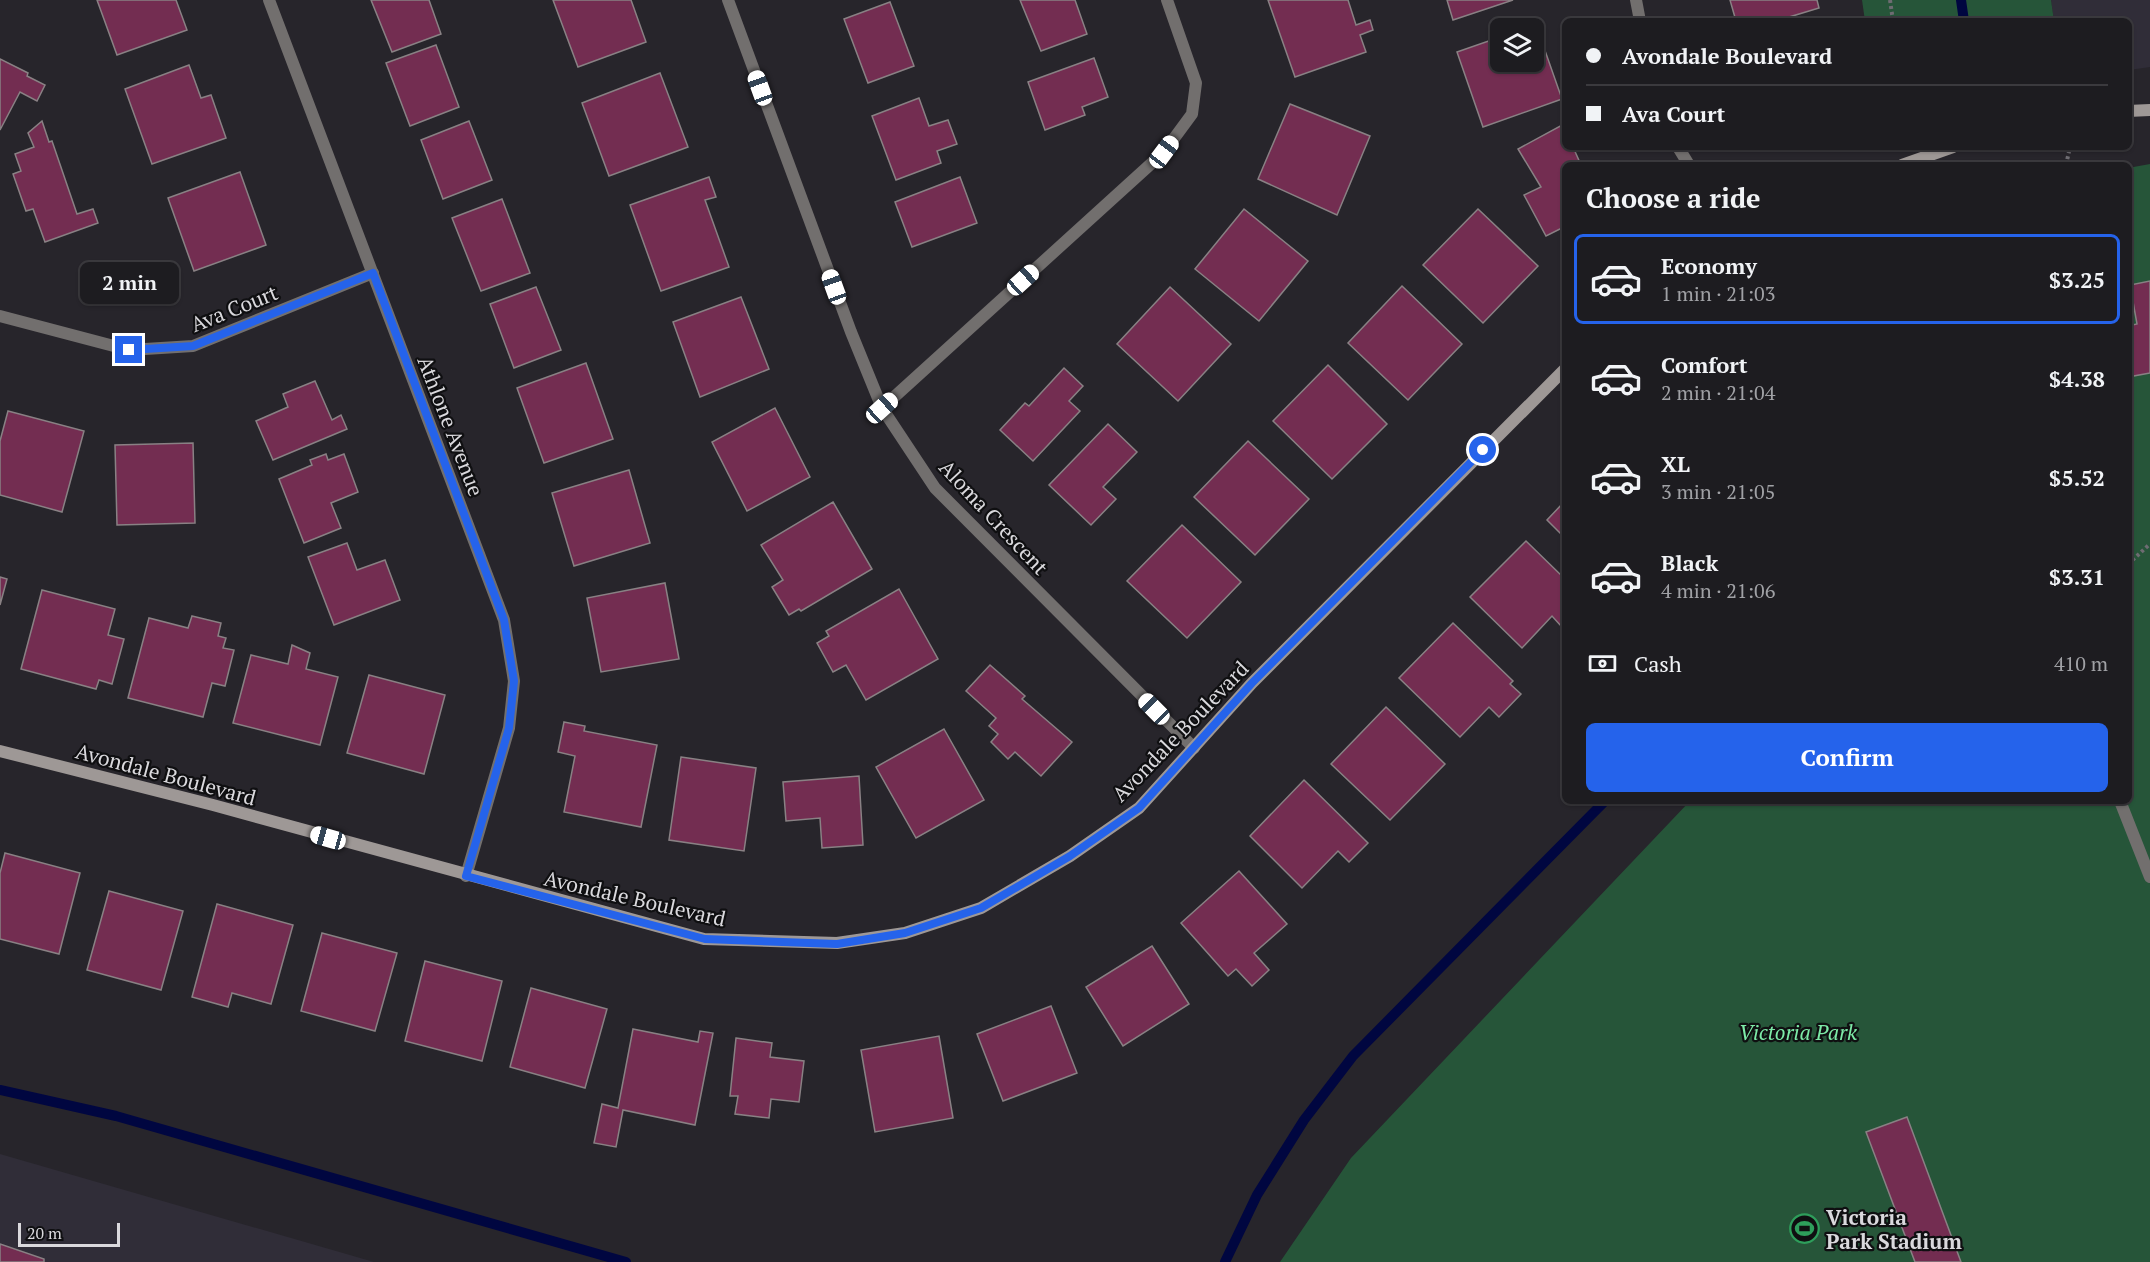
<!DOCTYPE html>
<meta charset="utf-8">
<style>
body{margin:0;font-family:"PT Serif",serif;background:#252529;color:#f1f3f6;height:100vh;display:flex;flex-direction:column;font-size:22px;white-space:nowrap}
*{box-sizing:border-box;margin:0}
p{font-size:20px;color:#a0a1a5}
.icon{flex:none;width:33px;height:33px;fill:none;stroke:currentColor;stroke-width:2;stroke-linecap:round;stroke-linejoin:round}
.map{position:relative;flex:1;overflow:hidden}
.sheet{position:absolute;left:1562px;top:162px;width:570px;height:642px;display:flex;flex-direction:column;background:#1d1c20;border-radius:9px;box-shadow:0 2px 4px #0004,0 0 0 2px #3b3a3e}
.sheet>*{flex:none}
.hud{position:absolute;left:1562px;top:18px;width:570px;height:132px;border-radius:9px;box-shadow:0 2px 4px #0004,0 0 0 2px #3b3a3e;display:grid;align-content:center;height:132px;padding:0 24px;background:#1d1c20}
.tools{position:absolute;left:1490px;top:18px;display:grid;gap:12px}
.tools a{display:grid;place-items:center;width:54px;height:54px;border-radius:9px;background:#1d1c20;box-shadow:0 2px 4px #0004,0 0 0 2px #3b3a3e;font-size:30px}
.scale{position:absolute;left:18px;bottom:15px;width:102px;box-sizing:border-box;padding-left:6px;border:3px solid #dad9dd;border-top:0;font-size:16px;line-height:21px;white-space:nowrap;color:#dad9dd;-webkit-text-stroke:4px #0f0f11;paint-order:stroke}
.end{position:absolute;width:27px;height:27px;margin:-14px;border:8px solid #2563eb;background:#fff;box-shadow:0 0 0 3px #fff}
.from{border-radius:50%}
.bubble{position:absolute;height:42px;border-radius:9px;background:#1d1c20;box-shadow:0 2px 4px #0004,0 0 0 2px #3b3a3e;font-size:20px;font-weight:800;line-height:42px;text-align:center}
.car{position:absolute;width:18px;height:36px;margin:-18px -9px;border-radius:8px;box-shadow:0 0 4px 2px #0007;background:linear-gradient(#fff 24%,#345 0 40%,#fff 0 76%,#345 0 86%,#fff 0)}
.hud b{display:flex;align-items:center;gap:21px;height:57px;font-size:22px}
.hud b+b{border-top:2px solid #3b3a3e}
.hud i{width:15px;height:15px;background:#f1f3f6}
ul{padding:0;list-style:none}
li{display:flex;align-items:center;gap:18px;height:90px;margin:0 12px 9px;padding:0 12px;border:3px solid transparent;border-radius:9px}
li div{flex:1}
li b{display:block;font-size:22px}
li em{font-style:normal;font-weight:800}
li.selected{border-color:#2563eb}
li>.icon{width:54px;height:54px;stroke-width:1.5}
h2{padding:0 24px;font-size:27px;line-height:72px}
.pay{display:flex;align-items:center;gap:15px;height:66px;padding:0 24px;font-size:22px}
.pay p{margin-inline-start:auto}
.button{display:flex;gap:12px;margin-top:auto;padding:12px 24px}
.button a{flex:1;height:69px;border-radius:9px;background:#2563eb;color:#fff;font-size:24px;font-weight:800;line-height:69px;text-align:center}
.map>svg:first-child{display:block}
.built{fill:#302d38}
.green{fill:#265539}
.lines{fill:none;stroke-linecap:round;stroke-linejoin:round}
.stream{stroke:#000640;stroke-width:10}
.building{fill:#732d51;stroke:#898184;stroke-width:1.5}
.path{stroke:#6e6c72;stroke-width:4;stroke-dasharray:3 3;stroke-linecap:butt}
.lane{stroke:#726f6e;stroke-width:12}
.street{stroke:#726f6e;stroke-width:12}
.secondary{stroke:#9e9896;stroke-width:12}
.route{stroke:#2563eb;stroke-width:8}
.labels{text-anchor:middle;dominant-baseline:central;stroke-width:4.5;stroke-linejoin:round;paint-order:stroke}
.street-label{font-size:21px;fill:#dad9dd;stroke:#0f0f11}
.park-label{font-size:21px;font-style:italic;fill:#7deaa7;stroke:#0f0f11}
.poi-label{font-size:21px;font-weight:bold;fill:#dad9dd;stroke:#0f0f11;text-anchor:start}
</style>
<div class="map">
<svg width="2150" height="1262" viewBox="0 0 2150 1262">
<rect width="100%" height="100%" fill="#27252b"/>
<g class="built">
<path d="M2051 0H2150V67L2129 70 2128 21H2054Z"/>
<path d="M0 1154 374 1262H0Z"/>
</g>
<g class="green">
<path d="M1862 0H2051L2054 21H1865Z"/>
<path d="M2150 164V1262H1280L1351 1158 1690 801H2128V168Z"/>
</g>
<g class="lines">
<g class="stream">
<path d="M1961 0 1964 21"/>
<path d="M0 1090 116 1116 626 1262"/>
<path d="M1225 1262 1257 1195 1304 1120 1353 1056 1605 801"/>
</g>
</g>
<g class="building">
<path d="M97 0H176L187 30 117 55Z"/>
<path d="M371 0H429L441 34 392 52Z"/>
<path d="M553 0H631L646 42 578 67Z"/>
<path d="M1020 0H1075L1087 34 1041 51Z"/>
<path d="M1268 0H1348L1356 25 1370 20 1373 30 1360 35 1366 52 1295 77Z"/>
<path d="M1447 0H1513L1453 20Z"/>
<path d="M1730 0H1817L1819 8 1776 21H1736Z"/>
<path d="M890 2 914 66 868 83 844 19Z"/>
<path d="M1536 25 1562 99 1483 127 1457 52 1500 37V62H1533V28H1525Z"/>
<path d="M436 45 459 107 410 126 386 63Z"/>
<path d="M1094 58 1108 97 1082 107 1085 115 1045 130 1028 82Z"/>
<path d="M0 59 28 73 27 76 45 85 37 101 20 92 0 130Z"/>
<path d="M189 65 201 98 211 95 226 138 152 164 125 89Z"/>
<path d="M660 73 688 147 609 176 582 103Z"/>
<path d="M919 98 929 126 948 120 957 144 937 151 941 163 896 180 872 116Z"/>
<path d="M1290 104 1370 136 1337 215 1258 179Z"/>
<path d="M42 121 49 142 52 141 77 214 93 209 98 223 45 242 33 209 26 211 13 174 21 171 15 154 34 147 28 133Z"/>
<path d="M469 121 492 180 443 199 421 140Z"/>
<path d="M1564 124V147H1573L1581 165H1564V227L1546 236 1524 195 1541 187 1518 149Z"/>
<path d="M240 172 266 245 194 271 168 198Z"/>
<path d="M709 177 716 197 705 200 729 267 661 291 630 205Z"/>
<path d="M960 177 977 223 912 247 895 202Z"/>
<path d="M502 199 530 273 481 291 452 218Z"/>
<path d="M1244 209 1308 261 1259 321 1195 269Z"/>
<path d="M1478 209 1538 266 1483 323 1423 265Z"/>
<path d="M2150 281V373L2128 377V326L2137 324 2130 285Z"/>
<path d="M1402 286 1462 344 1408 400 1348 343Z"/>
<path d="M536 287 561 350 514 368 490 304Z"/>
<path d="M1170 287 1231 344 1178 401 1117 344Z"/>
<path d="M741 297 769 369 700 397 673 322Z"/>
<path d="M586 363 613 439 544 463 517 388Z"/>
<path d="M1328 365 1387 424 1332 479 1273 421Z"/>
<path d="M1064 368 1083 386 1069 401 1080 411 1033 461 1000 430 1025 403 1029 406Z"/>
<path d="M315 381 332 420 341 415 347 429 273 460 256 421 288 407 283 394Z"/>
<path d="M775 408 810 477 747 511 712 442Z"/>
<path d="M8 411 84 431 62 512 0 495V441Z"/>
<path d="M1108 424 1137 452 1103 487 1116 499 1091 525 1049 485Z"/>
<path d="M1248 441 1309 499 1255 555 1194 497Z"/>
<path d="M193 443 195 523 117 525 115 445Z"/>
<path d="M326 454 328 460 344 454 358 492 331 503 341 528 304 543 279 479 312 465 310 460Z"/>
<path d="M629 470 650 543 574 566 552 493Z"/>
<path d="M833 502 872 569 801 611 799 609 789 615 772 587 783 580 761 545Z"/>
<path d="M1564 502V537L1547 520Z"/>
<path d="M1182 525 1241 582 1187 638 1127 581Z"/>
<path d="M1526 541 1564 578V623L1561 626 1552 616 1522 648 1470 597Z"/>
<path d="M347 543 357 570 385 560 400 600 334 625 308 557Z"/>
<path d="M0 577 7 579 0 605Z"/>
<path d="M665 583 679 659 601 672 587 598Z"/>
<path d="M899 589 938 659 866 700 846 665 833 672 817 643 829 636 826 631Z"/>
<path d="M42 590 115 609 108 635 124 639 112 684 99 680 96 689 21 669Z"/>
<path d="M192 616 221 623 218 636 226 638 223 648 234 650 225 686 212 683 203 717 128 698 149 618 188 628Z"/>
<path d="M1453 623 1513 681 1510 684 1521 694 1499 717 1489 707 1460 737 1399 678Z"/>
<path d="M292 645 310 653 306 669 338 677 320 745 233 723 251 655 288 664Z"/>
<path d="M990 665 1025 696 1022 699 1072 742 1041 776 1015 752 1008 759 991 742 998 734 989 726 996 718 966 691Z"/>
<path d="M369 675 445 695 424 774 347 753Z"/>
<path d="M1386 707 1445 764 1390 820 1331 764Z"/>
<path d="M564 722 585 726 584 731 657 745 641 827 564 812 575 756 558 752Z"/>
<path d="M944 729 984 800 916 838 876 767Z"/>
<path d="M681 757 756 768 744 851 669 840Z"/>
<path d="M859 776 863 845 822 848 820 818 786 821 783 782Z"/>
<path d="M1304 780 1368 843 1349 862 1338 851 1302 888 1250 836Z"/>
<path d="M5 853 80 873 59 954 0 939V873Z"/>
<path d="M1239 871 1287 924 1254 953 1269 970 1252 986 1236 969 1228 976 1181 923Z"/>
<path d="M109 891 183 911 161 990 87 970Z"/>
<path d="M217 904 293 925 271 1004 232 993 228 1007 192 997Z"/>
<path d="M322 933 397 953 375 1031 301 1011Z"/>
<path d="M1152 946 1189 1004 1123 1046 1086 987Z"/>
<path d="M425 961 502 981 482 1061 405 1041Z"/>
<path d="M531 988 607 1009 585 1088 510 1067Z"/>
<path d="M1051 1006 1077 1073 1003 1101 977 1034Z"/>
<path d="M633 1029 698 1042 700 1031 713 1033 695 1125 623 1110 616 1147 594 1143 602 1104 618 1108Z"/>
<path d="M939 1036 953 1118 875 1132 861 1050Z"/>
<path d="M736 1038 772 1043 770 1057 804 1061 799 1102 771 1099 769 1118 735 1114 738 1096H730Z"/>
<path d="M1907 1117 1961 1262H1915L1866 1132Z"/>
<path d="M0 1244 44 1259V1262H0Z"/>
</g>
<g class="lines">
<g class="path">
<path d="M1890 0 1893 21"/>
<path d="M2066 165 2070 147"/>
<path d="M2128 564 2150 544"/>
</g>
<path class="lane" d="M2120 801 2150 877"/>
<g class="street">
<path d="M269 0 504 620 514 681 509 728 466 876"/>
<path d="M728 0 851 332 882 408 935 488 1194 748"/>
<path d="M1636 0 1640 21"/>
<path d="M1678 147 1689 165"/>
<path d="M0 316 129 350 193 346 373 273"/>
<path d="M882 408 1164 152 1192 114 1196 83 1167 0"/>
</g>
<g class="secondary">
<path d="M2128 111 2150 110"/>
<path d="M1902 165 1953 147"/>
<path d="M0 751 213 805 704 939 837 943 905 933 981 908 1070 856 1139 808 1252 683 1564 370"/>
</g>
</g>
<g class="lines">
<path class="route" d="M129 350 193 346 373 273 504 620 514 681 509 728 466 876 705 939 837 944 905 933 981 908 1070 856 1139 808 1252 683 1483 450"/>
</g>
<defs>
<symbol id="stadium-ring" viewBox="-11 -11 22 22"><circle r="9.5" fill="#0f0f11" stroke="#2e9e5b" stroke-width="1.5"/><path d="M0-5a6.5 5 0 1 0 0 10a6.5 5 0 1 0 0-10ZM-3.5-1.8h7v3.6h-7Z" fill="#2e9e5b"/></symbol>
</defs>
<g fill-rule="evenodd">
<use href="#stadium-ring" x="1788" y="1212" width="33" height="33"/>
</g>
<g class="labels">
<g class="street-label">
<text transform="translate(234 308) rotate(-22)">Ava Court</text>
<text transform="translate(451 426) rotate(69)">Athlone Avenue</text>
<text transform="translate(994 517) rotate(47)">Aloma Crescent</text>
<text transform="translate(1180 731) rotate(-46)">Avondale Boulevard</text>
<text transform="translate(166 774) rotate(15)">Avondale Boulevard</text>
<text transform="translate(635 898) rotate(13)">Avondale Boulevard</text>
</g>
<g class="park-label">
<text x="1798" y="1032">Victoria Park</text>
</g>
<g class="poi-label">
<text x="1826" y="1217">Victoria<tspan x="1826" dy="24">Park Stadium</tspan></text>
</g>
</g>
</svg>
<div class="tools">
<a><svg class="icon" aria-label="layers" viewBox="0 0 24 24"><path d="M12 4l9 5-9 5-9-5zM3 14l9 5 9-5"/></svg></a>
</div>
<div class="scale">20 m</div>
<i class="end from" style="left:1483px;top:450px"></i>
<i class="end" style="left:129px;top:350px"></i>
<div class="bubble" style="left:80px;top:262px;width:99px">2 min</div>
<i class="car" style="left:760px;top:88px;rotate:340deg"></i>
<i class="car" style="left:1164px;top:152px;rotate:37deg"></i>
<i class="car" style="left:1023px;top:280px;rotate:48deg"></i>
<i class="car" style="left:834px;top:287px;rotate:340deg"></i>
<i class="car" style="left:882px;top:408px;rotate:48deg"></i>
<i class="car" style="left:1154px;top:709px;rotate:315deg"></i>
<i class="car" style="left:328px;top:838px;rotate:286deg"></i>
<div class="hud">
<b><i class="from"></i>Avondale Boulevard</b>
<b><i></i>Ava Court</b>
</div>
<section class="sheet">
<h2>Choose a ride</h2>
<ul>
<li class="selected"><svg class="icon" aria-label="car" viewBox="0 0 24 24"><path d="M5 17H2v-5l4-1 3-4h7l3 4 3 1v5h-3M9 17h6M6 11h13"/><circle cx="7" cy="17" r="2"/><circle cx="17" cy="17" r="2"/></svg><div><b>Economy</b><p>1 min · 21:03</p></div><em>$3.25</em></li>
<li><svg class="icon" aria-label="car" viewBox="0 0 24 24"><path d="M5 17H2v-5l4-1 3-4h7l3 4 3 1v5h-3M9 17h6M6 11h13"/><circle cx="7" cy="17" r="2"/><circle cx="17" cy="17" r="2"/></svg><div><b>Comfort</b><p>2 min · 21:04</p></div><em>$4.38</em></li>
<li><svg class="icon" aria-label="car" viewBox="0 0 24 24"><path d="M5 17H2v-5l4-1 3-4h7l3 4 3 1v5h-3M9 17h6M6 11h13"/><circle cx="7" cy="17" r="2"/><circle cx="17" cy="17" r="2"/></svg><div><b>XL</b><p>3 min · 21:05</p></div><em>$5.52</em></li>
<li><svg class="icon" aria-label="car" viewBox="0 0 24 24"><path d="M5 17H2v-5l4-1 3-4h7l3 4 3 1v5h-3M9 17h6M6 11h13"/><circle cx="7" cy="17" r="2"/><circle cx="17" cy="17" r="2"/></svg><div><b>Black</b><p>4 min · 21:06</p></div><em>$3.31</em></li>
</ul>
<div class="pay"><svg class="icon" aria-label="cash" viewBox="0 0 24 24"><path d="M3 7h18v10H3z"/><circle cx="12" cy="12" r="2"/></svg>Cash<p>410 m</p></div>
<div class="button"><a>Confirm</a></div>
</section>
</div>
